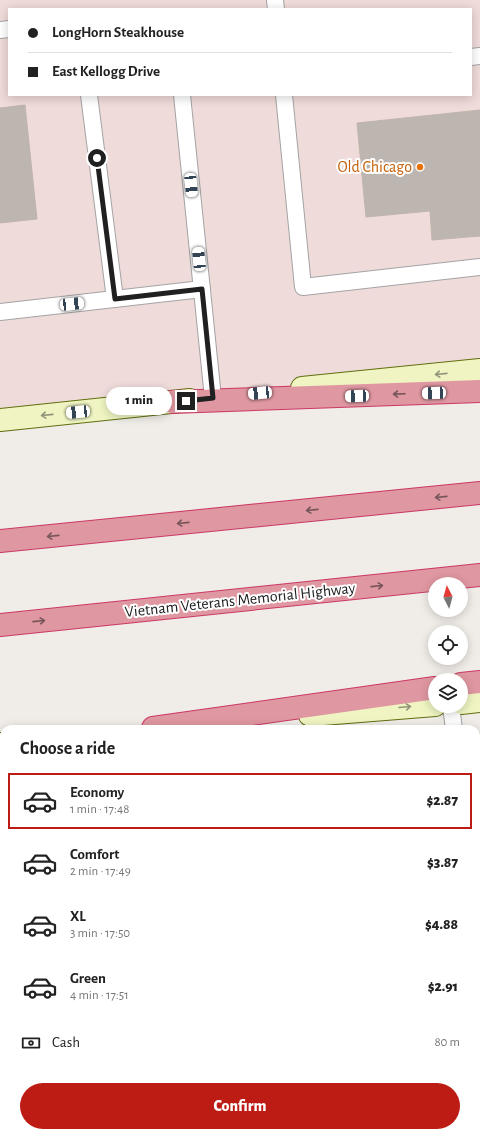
<!DOCTYPE html>
<meta charset="utf-8">
<style>
body{margin:0;font-family:"Alegreya Sans",sans-serif;background:#f6f6f6;color:#222;height:100vh;display:flex;flex-direction:column;font-size:15px;white-space:nowrap}
*{box-sizing:border-box;margin:0}
p{font-size:13px;color:#767676}
.icon{flex:none;width:22px;height:22px;fill:none;stroke:currentColor;stroke-width:2;stroke-linecap:round;stroke-linejoin:round}
.map{position:relative;flex:1;overflow:hidden}
.sheet{position:absolute;left:0px;top:725px;width:480px;height:412px;display:flex;flex-direction:column;background:#fff;border-radius:12px 12px 0 0;box-shadow:0 2px 10px #0003}
.sheet>*{flex:none}
.top-card{position:absolute;left:8px;top:8px;width:464px;height:88px;border-radius:0px;box-shadow:0 2px 10px #0003;display:grid;align-content:center;height:88px;padding:0 20px;background:#fff}
.needle{width:26px;rotate:354deg}
.buttons{position:absolute;left:428px;top:577px;display:grid;gap:8px}
.buttons a{display:grid;place-items:center;width:40px;height:40px;border-radius:50%;background:#fff;box-shadow:0 2px 10px #0003;font-size:20px}
.end{position:absolute;width:18px;height:18px;margin:-9px;border:5px solid #202020;background:#fff;box-shadow:0 0 0 2px #fff}
.from{border-radius:50%}
.bubble{position:absolute;height:28px;border-radius:14px;background:#fff;box-shadow:0 2px 10px #0003;font-size:13px;font-weight:800;line-height:28px;text-align:center}
.car{position:absolute;width:12px;height:24px;margin:-12px -6px;border-radius:5px;box-shadow:0 0 3px 1px #0007;background:linear-gradient(#fff 24%,#345 0 40%,#fff 0 76%,#345 0 86%,#fff 0)}
.top-card b{display:flex;align-items:center;gap:14px;height:38px;font-size:15px}
.top-card b+b{border-top:1px solid #e0e0e0}
.top-card i{width:10px;height:10px;background:#222}
ul{padding:0;list-style:none}
li{display:flex;align-items:center;gap:12px;height:56px;margin:0 8px 6px;padding:0 12px;border:2px solid transparent;border-radius:0px}
li div{flex:1}
li b{display:block;font-size:15px}
li em{font-style:normal;font-weight:800}
li.current{border-color:#bd1c14}
li>.icon{width:36px;height:36px;stroke-width:1.5}
h2{padding:0 20px;font-size:18px;line-height:48px}
.pay{display:flex;align-items:center;gap:10px;height:44px;padding:0 20px;font-size:15px}
.pay p{margin-inline-start:auto}
.primary-button{display:flex;gap:8px;margin-top:auto;padding:8px 20px}
.primary-button a{flex:1;height:46px;border-radius:24px;background:#bd1c14;color:#fff;font-size:16px;font-weight:800;line-height:46px;text-align:center}
.map>svg:first-child{display:block}
.commercial{fill:#efdbd9;fill-rule:evenodd}
.building{fill:#bdb6b0;stroke:#c0b5ab}
.lines{fill:none;stroke-linecap:round;stroke-linejoin:round}
.lane-casing{stroke:#a4a4a4;stroke-width:18}
.secondary-casing{stroke:#606f10;stroke-width:24}
.highway-casing{stroke:#cb3863;stroke-width:24}
.lane{stroke:#fff;stroke-width:16}
.secondary{stroke:#eff4c2;stroke-width:22}
.highway{stroke:#df97a1;stroke-width:22}
.oneway{stroke:#929579}
.oneway2{stroke:#76565a}
.route{stroke:#202020;stroke-width:5}
.food-dot{fill:#e8710a;stroke:#fff;stroke-width:1.5}
.labels{text-anchor:middle;dominant-baseline:central;stroke-width:4;stroke-linejoin:round;paint-order:stroke}
.food-label{font-size:16px;fill:#c56008;stroke:#fff;text-anchor:end}
.street-label{font-size:16px;fill:#202020;stroke:#fff}
</style>
<div class="map">
<svg width="480" height="1137" viewBox="0 0 480 1137">
<rect width="100%" height="100%" fill="#f0ede8"/>
<g class="commercial">
<path d="M0 0H480V369L0 420ZM9 9H471V95H9Z"/>
<path d="M480 744V1137H27L25 1133H476V745Z"/>
<path d="M0 792H4V1094L0 1086Z"/>
</g>
<g class="building">
<path d="M25 105 37 219 0 223V108Z"/>
<path d="M480 110V236L432 240 430 211 366 217 357 123Z"/>
</g>
<g class="lines">
<defs>
<g id="lane">
<path d="M275 0 276 9"/>
<path d="M0 30 9 29"/>
<path d="M471 57 480 56"/>
<path d="M89 95 115 299"/>
<path d="M182 95 213 398"/>
<path d="M284 95 303 287 480 267"/>
<path d="M0 312 202 289"/>
<path d="M451 706 454 729"/>
<path d="M476 904H480"/>
<path d="M476 987 480 1034"/>
<path d="M152 1133V1137"/>
</g>
<g id="secondary">
<path d="M302 388 480 370"/>
<path d="M0 420 190 400"/>
<path d="M461 703 480 701"/>
<path d="M310 715 435 705"/>
<path d="M0 744H4"/>
</g>
<g id="highway">
<path d="M172 402 480 391"/>
<path d="M0 541 480 493"/>
<path d="M0 625 480 575"/>
<path d="M461 684 480 682"/>
<path d="M153 728 435 688"/>
</g>
</defs>
<use href="#lane" class="lane-casing"/>
<use href="#secondary" class="secondary-casing"/>
<use href="#highway" class="highway-casing"/>
<use href="#lane" class="lane"/>
<use href="#secondary" class="secondary"/>
<use href="#highway" class="highway"/>
</g>
<defs><path id="oneway-shaft" d="M-6 0H5M1.5-3L5.5 0L1.5 3" fill="none" stroke-width="1.6" stroke-linecap="round" stroke-linejoin="round"/></defs>
<g class="oneway">
<use href="#oneway-shaft" transform="translate(441 374) rotate(174)"/>
<use href="#oneway-shaft" transform="translate(47 415) rotate(174)"/>
<use href="#oneway-shaft" transform="translate(405 707) rotate(-5)"/>
</g>
<g class="oneway2">
<use href="#oneway-shaft" transform="translate(399 394) rotate(178)"/>
<use href="#oneway-shaft" transform="translate(441 497) rotate(174)"/>
<use href="#oneway-shaft" transform="translate(312 510) rotate(174)"/>
<use href="#oneway-shaft" transform="translate(183 523) rotate(174)"/>
<use href="#oneway-shaft" transform="translate(53 536) rotate(174)"/>
<use href="#oneway-shaft" transform="translate(377 586) rotate(-6)"/>
<use href="#oneway-shaft" transform="translate(39 621) rotate(-6)"/>
</g>
<g class="lines">
<path class="route" d="M97 158 115 299 202 289 213 398 186 401"/>
</g>
<circle class="food-dot" cx="420" cy="167" r="4"/>
<g class="labels">
<g class="food-label">
<text x="412" y="167">Old Chicago</text>
</g>
<g class="street-label">
<text transform="translate(240 600) rotate(-6)">Vietnam Veterans Memorial Highway</text>
</g>
</g>
</svg>
<div class="buttons">
<a><svg class="needle" viewBox="-14 -14 28 28"><path d="M0-13l5 13h-10z" fill="#e53935"/><path d="M0 13l5-13h-10z" fill="#767676"/></svg></a>
<a><svg class="icon" aria-label="locate" viewBox="0 0 24 24"><circle cx="12" cy="12" r="6"/><path d="M12 2v4M12 18v4M2 12h4M18 12h4"/></svg></a>
<a><svg class="icon" aria-label="layers" viewBox="0 0 24 24"><path d="M12 4l9 5-9 5-9-5zM3 14l9 5 9-5"/></svg></a>
</div>
<i class="end from" style="left:97px;top:158px"></i>
<i class="end" style="left:186px;top:401px"></i>
<div class="bubble" style="left:106px;top:387px;width:66px">1 min</div>
<i class="car" style="left:191px;top:185px;rotate:174deg"></i>
<i class="car" style="left:199px;top:259px;rotate:354deg"></i>
<i class="car" style="left:72px;top:304px;rotate:84deg"></i>
<i class="car" style="left:260px;top:393px;rotate:264deg"></i>
<i class="car" style="left:434px;top:393px;rotate:268deg"></i>
<i class="car" style="left:357px;top:396px;rotate:268deg"></i>
<i class="car" style="left:78px;top:412px;rotate:264deg"></i>
<div class="top-card">
<b><i class="from"></i>LongHorn Steakhouse</b>
<b><i></i>East Kellogg Drive</b>
</div>
<section class="sheet">
<h2>Choose a ride</h2>
<ul>
<li class="current"><svg class="icon" aria-label="car" viewBox="0 0 24 24"><path d="M5 17H2v-5l4-1 3-4h7l3 4 3 1v5h-3M9 17h6M6 11h13"/><circle cx="7" cy="17" r="2"/><circle cx="17" cy="17" r="2"/></svg><div><b>Economy</b><p>1 min · 17:48</p></div><em>$2.87</em></li>
<li><svg class="icon" aria-label="car" viewBox="0 0 24 24"><path d="M5 17H2v-5l4-1 3-4h7l3 4 3 1v5h-3M9 17h6M6 11h13"/><circle cx="7" cy="17" r="2"/><circle cx="17" cy="17" r="2"/></svg><div><b>Comfort</b><p>2 min · 17:49</p></div><em>$3.87</em></li>
<li><svg class="icon" aria-label="car" viewBox="0 0 24 24"><path d="M5 17H2v-5l4-1 3-4h7l3 4 3 1v5h-3M9 17h6M6 11h13"/><circle cx="7" cy="17" r="2"/><circle cx="17" cy="17" r="2"/></svg><div><b>XL</b><p>3 min · 17:50</p></div><em>$4.88</em></li>
<li><svg class="icon" aria-label="car" viewBox="0 0 24 24"><path d="M5 17H2v-5l4-1 3-4h7l3 4 3 1v5h-3M9 17h6M6 11h13"/><circle cx="7" cy="17" r="2"/><circle cx="17" cy="17" r="2"/></svg><div><b>Green</b><p>4 min · 17:51</p></div><em>$2.91</em></li>
</ul>
<div class="pay"><svg class="icon" aria-label="cash" viewBox="0 0 24 24"><path d="M3 7h18v10H3z"/><circle cx="12" cy="12" r="2"/></svg>Cash<p>80 m</p></div>
<div class="primary-button"><a>Confirm</a></div>
</section>
</div>
